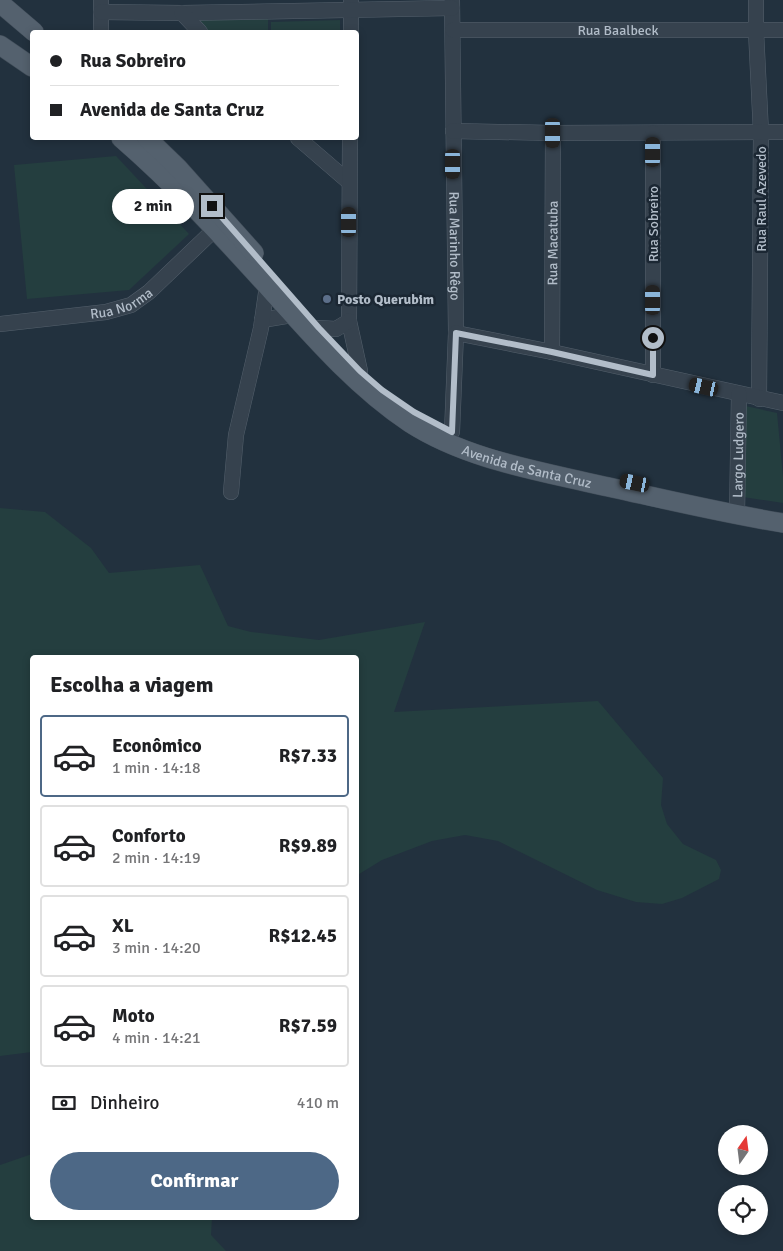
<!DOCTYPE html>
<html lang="pt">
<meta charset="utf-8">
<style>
body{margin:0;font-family:Signika,sans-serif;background:#f2f2f2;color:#202124;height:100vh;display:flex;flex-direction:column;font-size:19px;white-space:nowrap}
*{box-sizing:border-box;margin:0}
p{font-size:16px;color:#757577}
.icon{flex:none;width:28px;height:28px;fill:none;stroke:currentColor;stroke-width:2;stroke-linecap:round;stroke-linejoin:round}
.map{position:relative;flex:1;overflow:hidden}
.drawer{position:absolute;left:30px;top:655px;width:329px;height:565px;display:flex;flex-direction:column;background:#fff;border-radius:5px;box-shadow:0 2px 8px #0003}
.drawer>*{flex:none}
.hud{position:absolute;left:30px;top:30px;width:329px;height:110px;border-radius:5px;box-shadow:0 2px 8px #0003;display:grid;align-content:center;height:110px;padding:0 20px;background:#fff}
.needle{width:32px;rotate:14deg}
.fabs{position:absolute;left:718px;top:1125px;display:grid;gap:10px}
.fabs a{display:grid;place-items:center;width:50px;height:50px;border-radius:50%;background:#fff;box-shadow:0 2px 8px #0003;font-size:25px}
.end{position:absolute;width:22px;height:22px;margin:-11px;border:6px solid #b2bdc9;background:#111;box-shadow:0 0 0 2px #111}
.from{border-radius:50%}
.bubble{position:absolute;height:35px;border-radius:18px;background:#fff;box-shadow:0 2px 8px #0003;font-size:16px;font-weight:700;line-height:35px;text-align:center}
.car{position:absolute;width:15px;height:30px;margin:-15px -8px;border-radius:6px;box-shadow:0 0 4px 1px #0007;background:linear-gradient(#222 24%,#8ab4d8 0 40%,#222 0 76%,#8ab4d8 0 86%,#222 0)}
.hud b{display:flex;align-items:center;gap:18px;height:48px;font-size:19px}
.hud b+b{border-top:1px solid #e0e0e0}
.hud i{width:12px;height:12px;background:#202124}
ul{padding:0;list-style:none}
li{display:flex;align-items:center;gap:15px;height:82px;margin:0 10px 8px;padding:0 10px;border:2px solid #e0e0e0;border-radius:5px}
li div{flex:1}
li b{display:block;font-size:19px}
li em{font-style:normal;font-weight:700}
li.on{border-color:#4d6886}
li>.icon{width:45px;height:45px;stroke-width:1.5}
h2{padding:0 20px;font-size:22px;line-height:60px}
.pay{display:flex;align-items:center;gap:12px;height:55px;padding:0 20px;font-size:19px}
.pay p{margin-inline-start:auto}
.button{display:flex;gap:10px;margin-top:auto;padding:10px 20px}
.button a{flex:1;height:58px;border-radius:30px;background:#4d6886;color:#fff;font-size:20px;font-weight:700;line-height:58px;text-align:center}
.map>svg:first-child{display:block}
.green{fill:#243e3f}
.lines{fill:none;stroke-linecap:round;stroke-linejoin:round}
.minor-casing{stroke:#54606c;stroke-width:16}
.major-casing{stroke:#424e5a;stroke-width:20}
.minor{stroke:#36424e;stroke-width:15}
.major{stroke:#54616e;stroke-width:19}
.route{stroke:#b2bdc9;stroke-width:6}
.service-dot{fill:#5c6f8a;stroke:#1b2733;stroke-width:2}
.labels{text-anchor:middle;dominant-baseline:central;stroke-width:5;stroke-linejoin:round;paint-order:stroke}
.street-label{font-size:14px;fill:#b2bdc9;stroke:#1b2733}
.poi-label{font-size:14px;font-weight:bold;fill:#b2bdc9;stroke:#1b2733;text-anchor:start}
</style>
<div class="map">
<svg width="783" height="1251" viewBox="0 0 783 1251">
<rect width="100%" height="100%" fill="#22313e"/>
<g class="green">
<path d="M268 17V32H203L197 20Z"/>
<path d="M340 20V32H271V22Z"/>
<path d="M116 156 189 234 129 290 27 299 14 165Z"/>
<path d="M741 405 777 413 783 477V503L743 497Z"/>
<path d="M0 508 45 512 91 548 109 573 200 565 228 626 251 632 319 640 425 622 394 712 598 701 663 778 661 805 667 824 683 844 716 860 721 870 719 879 682 898 662 904 636 902 597 890 498 841 465 835 432 841 382 860 356 876V658H32V1052L0 1056Z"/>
<path d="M32 1154V1218H212L211 1235 226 1251H0V1165Z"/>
</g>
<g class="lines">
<defs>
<g id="minor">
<path d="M101 0V32"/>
<path id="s1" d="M452 0 456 333 452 432"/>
<path d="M756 0V31L761 133 759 399"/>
<path d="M351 2V32"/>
<path d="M101 12 182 13 452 8"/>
<path d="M182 13 200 32"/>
<path id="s2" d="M453 30H783"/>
<path d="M453 131 553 133 783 132"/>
<path d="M653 133V375"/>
<path d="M298 138 349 182"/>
<path d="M350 138 349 321 360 371"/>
<path d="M262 320 292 315"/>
<path id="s3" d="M0 324 106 312 131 305 149 292 215 229"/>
<path d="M319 328 336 329 349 321"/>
<path d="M456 333 552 352 783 403"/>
<path id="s4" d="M552 352 553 133"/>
<path d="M231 492 236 435 261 328 267 286"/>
<path id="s5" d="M737 515 739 394"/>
</g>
<g id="major">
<path d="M0 3 34 32"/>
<path d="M0 45 32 67"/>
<path id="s6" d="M121 138C175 185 221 235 269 288 312 336 356 387 410 423 466 459 535 470 599 485 660 498 721 513 783 523"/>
<path d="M147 138 178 168 254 253"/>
</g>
</defs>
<use href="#minor" class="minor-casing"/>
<use href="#major" class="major-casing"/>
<use href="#minor" class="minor"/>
<use href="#major" class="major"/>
</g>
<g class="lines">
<path class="route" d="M212 206 319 328 360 371 382 390 414 412 452 432 456 333 552 352 653 375V338"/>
</g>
<circle class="service-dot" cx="327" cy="299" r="5"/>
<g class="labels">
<g class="street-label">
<text stroke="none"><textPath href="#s2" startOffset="165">Rua Baalbeck</textPath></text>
<text transform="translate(761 199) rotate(-90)">Rua Raul Azevedo</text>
<text transform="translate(653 224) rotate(-90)">Rua Sobreiro</text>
<text stroke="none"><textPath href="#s4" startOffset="109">Rua Macatuba</textPath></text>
<text stroke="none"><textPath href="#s1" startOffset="246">Rua Marinho Rêgo</textPath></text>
<text stroke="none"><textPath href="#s3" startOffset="124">Rua Norma</textPath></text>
<text stroke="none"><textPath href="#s5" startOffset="60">Largo Ludgero</textPath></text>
<text stroke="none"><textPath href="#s6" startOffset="532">Avenida de Santa Cruz</textPath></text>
</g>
<g class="poi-label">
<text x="337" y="299">Posto Querubim</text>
</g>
</g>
</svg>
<div class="fabs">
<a><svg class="needle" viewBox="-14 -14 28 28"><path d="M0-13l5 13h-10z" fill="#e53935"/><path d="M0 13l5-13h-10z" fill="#757577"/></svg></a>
<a><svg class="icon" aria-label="locate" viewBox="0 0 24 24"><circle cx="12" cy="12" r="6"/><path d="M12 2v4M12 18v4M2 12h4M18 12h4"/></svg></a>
</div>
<i class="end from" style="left:653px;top:338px"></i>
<i class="end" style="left:212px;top:206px"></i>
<div class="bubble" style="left:112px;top:189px;width:82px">2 min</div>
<i class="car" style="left:553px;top:133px;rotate:180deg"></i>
<i class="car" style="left:653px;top:152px;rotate:0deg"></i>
<i class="car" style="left:453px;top:164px;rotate:180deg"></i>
<i class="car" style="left:349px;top:222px;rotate:0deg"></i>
<i class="car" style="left:653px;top:300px;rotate:0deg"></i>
<i class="car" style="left:704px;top:387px;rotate:283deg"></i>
<i class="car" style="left:635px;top:483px;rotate:282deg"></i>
<div class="hud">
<b><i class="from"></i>Rua Sobreiro</b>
<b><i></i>Avenida de Santa Cruz</b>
</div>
<section class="drawer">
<h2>Escolha a viagem</h2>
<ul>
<li class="on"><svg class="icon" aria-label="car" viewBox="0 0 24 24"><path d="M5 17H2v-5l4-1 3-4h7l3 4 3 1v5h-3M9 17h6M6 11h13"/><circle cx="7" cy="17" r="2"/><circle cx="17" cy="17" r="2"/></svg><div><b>Econômico</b><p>1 min · 14:18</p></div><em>R$7.33</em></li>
<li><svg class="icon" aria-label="car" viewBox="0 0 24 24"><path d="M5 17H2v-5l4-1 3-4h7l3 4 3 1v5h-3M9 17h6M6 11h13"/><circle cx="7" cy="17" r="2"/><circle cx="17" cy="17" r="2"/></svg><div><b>Conforto</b><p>2 min · 14:19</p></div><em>R$9.89</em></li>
<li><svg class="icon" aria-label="car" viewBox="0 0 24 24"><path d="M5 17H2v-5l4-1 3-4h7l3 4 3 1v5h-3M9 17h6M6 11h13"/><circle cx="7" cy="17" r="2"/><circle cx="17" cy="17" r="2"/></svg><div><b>XL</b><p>3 min · 14:20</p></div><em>R$12.45</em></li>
<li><svg class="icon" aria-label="car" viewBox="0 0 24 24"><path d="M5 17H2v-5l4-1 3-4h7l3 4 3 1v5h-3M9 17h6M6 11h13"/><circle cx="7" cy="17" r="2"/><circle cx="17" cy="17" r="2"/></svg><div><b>Moto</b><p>4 min · 14:21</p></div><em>R$7.59</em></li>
</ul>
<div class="pay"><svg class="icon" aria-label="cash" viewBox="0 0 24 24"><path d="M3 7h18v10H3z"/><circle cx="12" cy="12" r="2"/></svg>Dinheiro<p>410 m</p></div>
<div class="button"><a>Confirmar</a></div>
</section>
</div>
